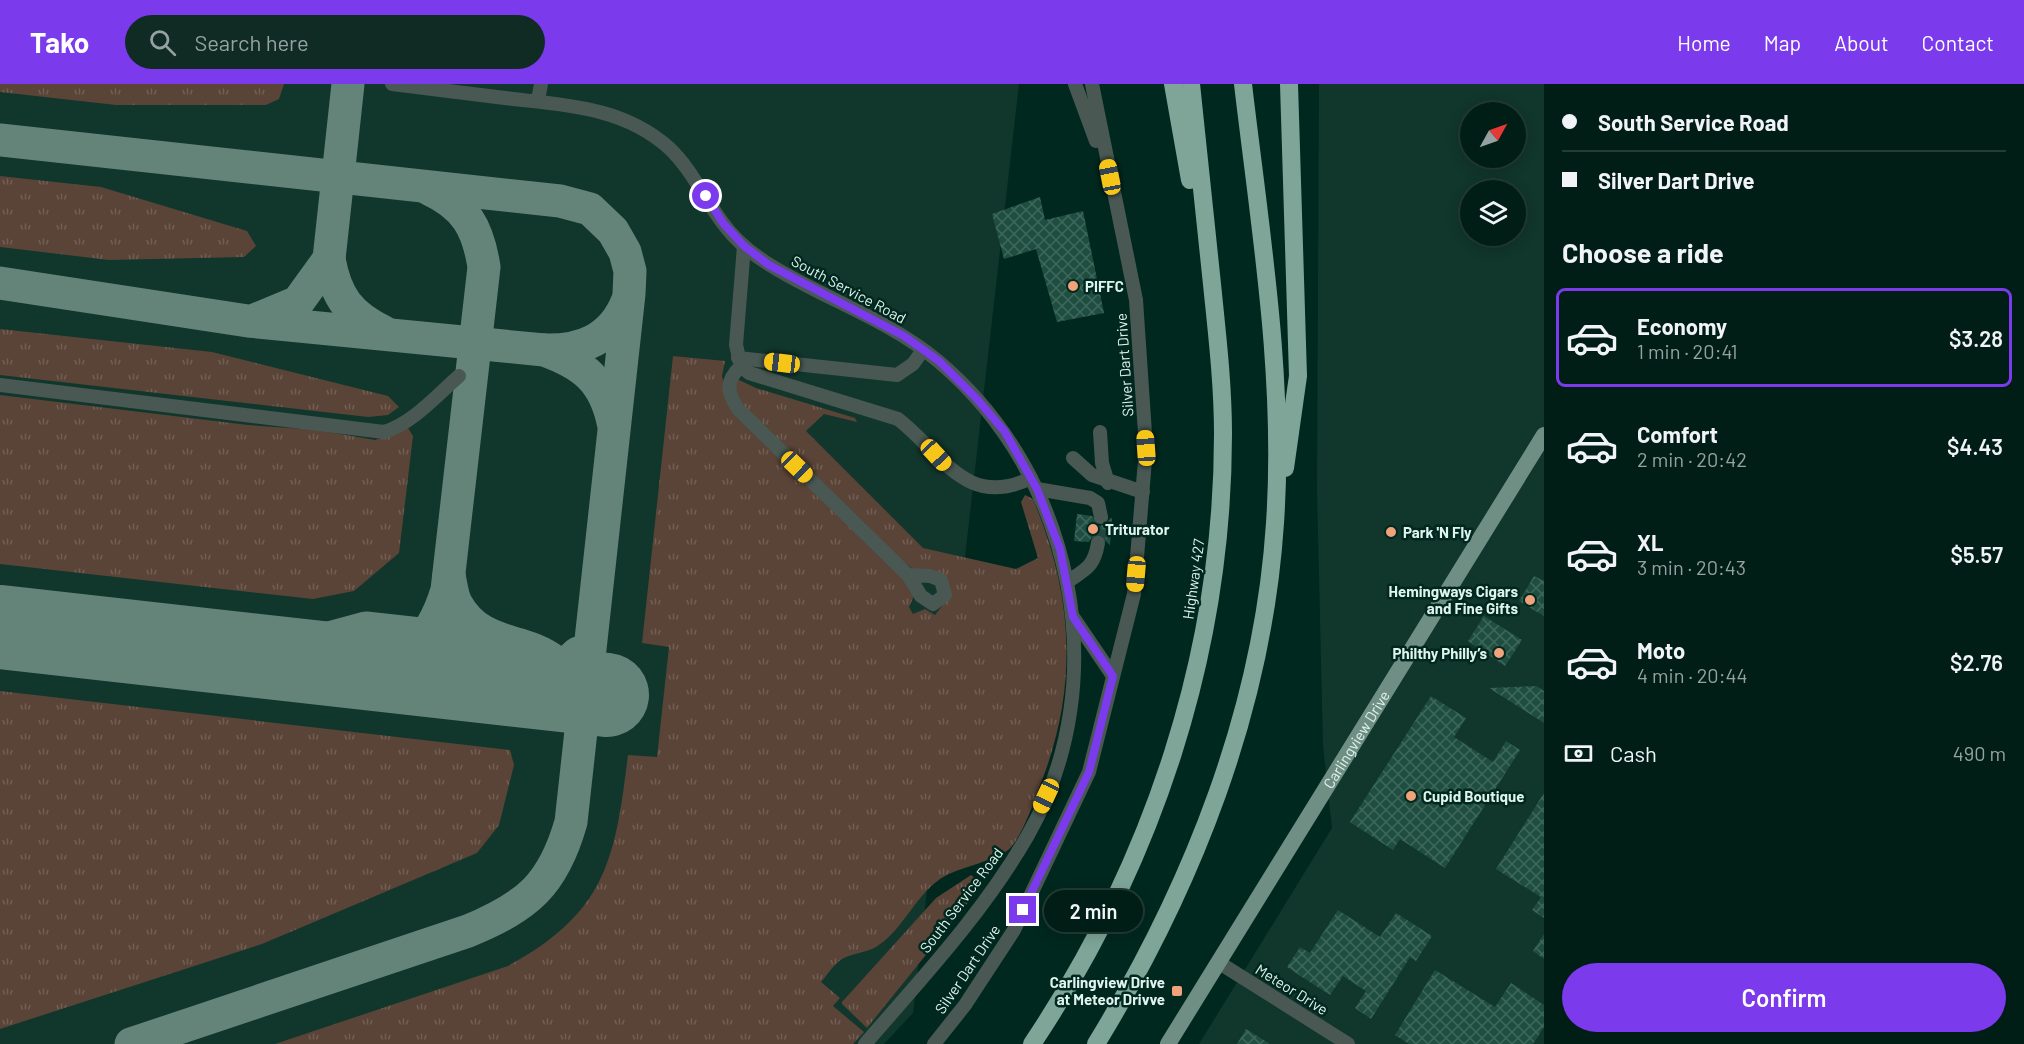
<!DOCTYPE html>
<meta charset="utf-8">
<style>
body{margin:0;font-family:Barlow,sans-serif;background:#0f2b23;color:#f1f3f6;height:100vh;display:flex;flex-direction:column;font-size:22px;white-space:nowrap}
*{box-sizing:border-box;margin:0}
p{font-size:20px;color:#96a2a1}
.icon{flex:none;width:33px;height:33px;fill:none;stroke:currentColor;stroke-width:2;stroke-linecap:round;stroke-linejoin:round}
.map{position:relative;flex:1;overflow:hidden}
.drawer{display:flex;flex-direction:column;background:#011e16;width:480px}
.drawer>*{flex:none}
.guide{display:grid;align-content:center;height:132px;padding:0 18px;background:#011e16}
.needle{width:39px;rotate:50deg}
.fabs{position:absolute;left:1460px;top:18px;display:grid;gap:12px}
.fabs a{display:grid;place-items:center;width:66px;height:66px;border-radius:50%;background:#011e16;box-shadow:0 3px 15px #0003,0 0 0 2px #233c35;font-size:30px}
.end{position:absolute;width:27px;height:27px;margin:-14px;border:8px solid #7c3aed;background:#fff;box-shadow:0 0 0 3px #fff}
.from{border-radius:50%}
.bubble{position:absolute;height:42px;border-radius:21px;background:#011e16;box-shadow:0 3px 15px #0003,0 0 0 2px #233c35;font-size:20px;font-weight:600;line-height:42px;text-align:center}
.car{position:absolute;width:18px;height:36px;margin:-18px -9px;border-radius:8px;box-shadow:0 0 4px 2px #0007;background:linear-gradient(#f5c518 24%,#345 0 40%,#f5c518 0 76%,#345 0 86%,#f5c518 0)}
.guide b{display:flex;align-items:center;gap:21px;height:57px;font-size:22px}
.guide b+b{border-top:2px solid #233c35}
.guide i{width:15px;height:15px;background:#f1f3f6}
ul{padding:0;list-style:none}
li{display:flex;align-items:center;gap:18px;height:99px;margin:0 12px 9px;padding:0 6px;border:3px solid transparent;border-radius:9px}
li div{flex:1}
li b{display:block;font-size:22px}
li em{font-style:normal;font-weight:600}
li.active{border-color:#7c3aed}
li>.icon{width:54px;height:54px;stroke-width:1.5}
h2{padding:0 18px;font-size:27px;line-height:72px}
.pay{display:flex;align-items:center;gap:15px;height:66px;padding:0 18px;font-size:22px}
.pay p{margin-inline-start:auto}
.action{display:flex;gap:12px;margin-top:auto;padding:12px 18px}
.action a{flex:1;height:69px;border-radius:36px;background:#7c3aed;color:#fff;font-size:24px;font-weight:600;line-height:69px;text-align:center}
header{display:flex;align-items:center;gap:36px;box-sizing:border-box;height:84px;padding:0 30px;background:#7c3aed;color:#fff}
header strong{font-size:28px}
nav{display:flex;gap:33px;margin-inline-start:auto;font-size:21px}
.search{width:420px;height:54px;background:#0f2b23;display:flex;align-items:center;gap:15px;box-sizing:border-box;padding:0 21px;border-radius:33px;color:#96a2a1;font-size:22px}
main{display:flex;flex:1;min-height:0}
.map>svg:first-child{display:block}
.built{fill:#11362c;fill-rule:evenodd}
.grass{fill:url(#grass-tufts)}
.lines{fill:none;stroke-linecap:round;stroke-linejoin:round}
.taxiway{stroke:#64847a;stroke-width:33}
.runway{stroke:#64847a;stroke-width:84}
.building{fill:url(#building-cross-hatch)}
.minor-tunnel{stroke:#22473d;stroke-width:14;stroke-dasharray:14 7;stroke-linecap:butt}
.minor{stroke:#495853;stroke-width:14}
.major{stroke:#6f8f84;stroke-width:16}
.highway{stroke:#7ea598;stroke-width:18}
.route{stroke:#7c3aed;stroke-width:8}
.poi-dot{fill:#f0a27a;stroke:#01281e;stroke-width:2}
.labels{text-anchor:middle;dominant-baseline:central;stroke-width:5;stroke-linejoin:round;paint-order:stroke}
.poi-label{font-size:15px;font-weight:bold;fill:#dff4ec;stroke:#01281e;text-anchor:start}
.street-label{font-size:15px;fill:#dff4ec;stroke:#01281e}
</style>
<header>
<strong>Tako</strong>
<div class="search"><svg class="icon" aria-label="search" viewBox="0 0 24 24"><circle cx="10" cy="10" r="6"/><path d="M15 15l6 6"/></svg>Search here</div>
<nav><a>Home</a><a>Map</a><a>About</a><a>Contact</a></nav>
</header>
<main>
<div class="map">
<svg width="1544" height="960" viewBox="0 0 1544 960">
<defs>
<pattern id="grass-tufts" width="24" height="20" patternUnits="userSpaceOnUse" patternTransform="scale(1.5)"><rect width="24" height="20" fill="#5a4337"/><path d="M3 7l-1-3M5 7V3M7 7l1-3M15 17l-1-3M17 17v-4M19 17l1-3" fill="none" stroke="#715f54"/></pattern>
<pattern id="building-cross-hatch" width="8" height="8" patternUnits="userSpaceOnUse" patternTransform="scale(1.5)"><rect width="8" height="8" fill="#1f4e40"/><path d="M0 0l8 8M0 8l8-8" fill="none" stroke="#3f685c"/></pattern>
</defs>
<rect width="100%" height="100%" fill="#01281e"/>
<g class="built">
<path d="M0 0H1019L913 929 884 960H0Z"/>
<path d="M1319 0H1544V960H1199L1332 744 1323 662 1317 406ZM1470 28H1515V74H1470ZM1470 106H1515V152H1470Z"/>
</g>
<g class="grass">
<path d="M0 0H284L279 15 266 21H116L0 8Z"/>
<path d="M0 92 101 103 247 147 256 162 244 173 109 176 0 163Z"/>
<path d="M0 245 212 268 388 312 399 323 388 331 368 333 0 291Z"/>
<path d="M673 272 725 277 722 292 727 312 899 488 914 512 909 523 913 530 925 525 935 531 948 514 947 497 913 485 892 469 751 332 734 308 737 295 756 304 855 334 857 338 824 330 806 347 923 464 1016 485 1038 474 1021 418 1025 411 1033 415C1075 515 1079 608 1037 709 1032 724 1020 756 1008 766 996 776 962 783 945 792 916 808 904 846 876 863 866 869 852 869 842 875 834 880 827 891 821 898L840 914 833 922 864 948 853 960H275L508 882C607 828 615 775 628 671L657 673 669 563 642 559Z"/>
<path d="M0 311 248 341 317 346 375 356 408 344 413 352 399 469 354 507 313 515 0 480Z"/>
<path d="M0 607 510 666 514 681 499 741 477 769 262 860 0 945Z"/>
<path d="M971 791 976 795 975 810 867 944 842 920V918L936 814Z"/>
</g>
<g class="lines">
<g class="taxiway">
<path d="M0 56 560 117 590 125 613 147 625 168 630 187 629 210 571 738C553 801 528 822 468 847L131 960"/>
<path d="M329 175C336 213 349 231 384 248"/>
<path d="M0 199 248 237 544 266C583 280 604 296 613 338"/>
<path d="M257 235 298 218 329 175 348 0"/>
<path d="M544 266C582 267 612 255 627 218"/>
<path d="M449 491C451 500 452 511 456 519 490 582 563 535 581 629"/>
<path d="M259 573 366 544 520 561"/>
<path d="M346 583C405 576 429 565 447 506L484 183C478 144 466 122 429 105"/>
<path d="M523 603 555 590 578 569"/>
</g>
<path class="runway" d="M0 543 607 611"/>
</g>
<g class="building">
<path d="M1040 113 1045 136 1083 127 1104 229 1057 238 1036 165 1004 175 992 130Z"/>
<path d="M1077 430 1092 432 1099 442 1107 440 1110 434H1112L1110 461 1099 450 1092 453 1089 458 1074 457Z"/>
<path d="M1534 492 1544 497V532L1519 517Z"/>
<path d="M1484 532 1522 556 1505 582 1468 557Z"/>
<path d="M1536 602 1544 607V639L1489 604Z"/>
<path d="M1431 612 1466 634 1454 653 1493 678 1506 657 1520 666 1445 784 1400 755 1393 766 1350 738Z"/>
<path d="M1544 709V834L1532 826 1541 813 1496 785Z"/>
<path d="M1338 826 1380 853 1396 829 1432 852 1416 877 1410 873 1371 935 1355 924 1366 907 1343 892 1330 911 1287 883 1300 863 1310 869Z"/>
<path d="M1544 850V875L1533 867Z"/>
<path d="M1435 886 1495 923 1511 899 1544 921V943L1533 960H1409L1395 951Z"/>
<path d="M1246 945 1270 960H1237Z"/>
</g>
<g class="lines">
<path class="minor-tunnel" d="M1098 459 1101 433"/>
<g class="minor">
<path d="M392 0C433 5 473 10 513 15 568 21 624 24 668 63 691 84 704 114 722 138 734 155 752 170 770 181 824 215 888 235 938 277 1074 391 1116 596 1028 751 984 828 922 894 865 960"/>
<path d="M1075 0 1096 57"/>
<path d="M538 16 541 0"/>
<path d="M744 162 736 261 741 282 749 289 898 335C942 369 966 426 1031 394"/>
<path d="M738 274 897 291 913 280 923 266"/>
<path d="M741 282C725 297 727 308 738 325L908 491 921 512 933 520 945 511 941 496 930 492 908 491"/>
<path d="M0 301 384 348C413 339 436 312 459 292"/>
<path d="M1100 348 1102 379 1108 399"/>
<path d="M1073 374 1092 391 1143 408"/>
<path d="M1037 405 1090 414 1098 419 1101 433"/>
<path d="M1067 498C1086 485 1094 483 1098 459"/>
<path d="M1073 533 1113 592"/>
<path d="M1218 878 1348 960"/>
<path d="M934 960 965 921 1014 846 1089 688 1134 510 1146 364 1136 216 1092 0"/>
</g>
<path class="major" id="s1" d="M1168 960 1544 351"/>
<g class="highway">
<path d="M1173 0 1190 96"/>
<path d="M1285 384 1298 292 1289 0"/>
<path d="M1032 960C1153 779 1223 569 1223 350 1223 300 1217 250 1212 200 1205 133 1198 67 1191 0"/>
<path d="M1096 960C1192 803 1263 625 1275 439 1285 293 1260 145 1243 0"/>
</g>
</g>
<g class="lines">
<path class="route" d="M706 112 723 139 744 162 769 181 904 252 939 277 977 315 1005 348 1037 405 1060 465 1073 533 1113 592 1089 688 1023 826"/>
</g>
<g class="poi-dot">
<circle cx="1073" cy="202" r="6"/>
<circle cx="1093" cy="445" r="6"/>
<circle cx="1391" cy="448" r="6"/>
<circle cx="1530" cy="516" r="6"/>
<circle cx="1499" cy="569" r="6"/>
<circle cx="1411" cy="712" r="6"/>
<rect x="1171" y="901" width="12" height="12" rx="3"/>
</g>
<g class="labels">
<g class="poi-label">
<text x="1085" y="202">PIFFC</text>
<text x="1105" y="445">Triturator</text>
<text x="1403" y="448">Park 'N Fly</text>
<text x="1518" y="507" text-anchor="end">Hemingways Cigars<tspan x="1518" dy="17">and Fine Gifts</tspan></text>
<text x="1487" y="569" text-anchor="end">Philthy Philly’s</text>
<text x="1423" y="712">Cupid Boutique</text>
<text x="1165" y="898" text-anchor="end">Carlingview Drive<tspan x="1165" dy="17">at Meteor Drivve</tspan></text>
</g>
<g class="street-label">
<text transform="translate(849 205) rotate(28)">South Service Road</text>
<text transform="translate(1124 281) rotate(-94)">Silver Dart Drive</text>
<text transform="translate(1193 495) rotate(-82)">Highway 427</text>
<text stroke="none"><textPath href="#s1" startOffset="358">Carlingview Drive</textPath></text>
<text transform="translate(961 816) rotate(-53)">South Service Road</text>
<text transform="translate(967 885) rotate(-56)">Silver Dart Drive</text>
<text transform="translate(1292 905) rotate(32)">Meteor Drive</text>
</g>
</g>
</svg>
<div class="fabs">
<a><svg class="needle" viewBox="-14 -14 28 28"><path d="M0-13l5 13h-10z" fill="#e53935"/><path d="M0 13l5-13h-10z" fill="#96a2a1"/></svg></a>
<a><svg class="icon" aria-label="layers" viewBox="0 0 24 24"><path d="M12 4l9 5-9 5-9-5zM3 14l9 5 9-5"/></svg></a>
</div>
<i class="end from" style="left:706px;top:112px"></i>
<i class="end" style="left:1023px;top:826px"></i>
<div class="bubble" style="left:1044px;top:806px;width:99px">2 min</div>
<i class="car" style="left:1110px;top:93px;rotate:349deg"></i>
<i class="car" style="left:782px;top:279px;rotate:277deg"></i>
<i class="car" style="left:1146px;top:364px;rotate:356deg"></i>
<i class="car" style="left:936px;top:371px;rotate:137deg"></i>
<i class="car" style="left:797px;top:383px;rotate:134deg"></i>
<i class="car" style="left:1136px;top:490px;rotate:185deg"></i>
<i class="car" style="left:1046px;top:712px;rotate:205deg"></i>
</div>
<section class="drawer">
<div class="guide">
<b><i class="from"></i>South Service Road</b>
<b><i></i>Silver Dart Drive</b>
</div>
<h2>Choose a ride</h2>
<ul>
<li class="active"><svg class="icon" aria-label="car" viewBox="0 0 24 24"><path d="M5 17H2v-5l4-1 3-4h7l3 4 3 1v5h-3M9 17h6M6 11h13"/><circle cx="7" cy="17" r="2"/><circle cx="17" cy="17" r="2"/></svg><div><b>Economy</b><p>1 min · 20:41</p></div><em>$3.28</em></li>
<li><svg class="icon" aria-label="car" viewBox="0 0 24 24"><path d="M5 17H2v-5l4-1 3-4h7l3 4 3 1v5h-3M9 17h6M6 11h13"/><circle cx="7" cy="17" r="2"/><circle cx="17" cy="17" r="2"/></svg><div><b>Comfort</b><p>2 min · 20:42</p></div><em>$4.43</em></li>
<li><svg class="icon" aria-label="car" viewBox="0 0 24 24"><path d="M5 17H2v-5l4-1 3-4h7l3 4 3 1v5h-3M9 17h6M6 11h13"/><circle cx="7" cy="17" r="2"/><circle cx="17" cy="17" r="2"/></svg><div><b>XL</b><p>3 min · 20:43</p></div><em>$5.57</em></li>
<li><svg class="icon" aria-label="car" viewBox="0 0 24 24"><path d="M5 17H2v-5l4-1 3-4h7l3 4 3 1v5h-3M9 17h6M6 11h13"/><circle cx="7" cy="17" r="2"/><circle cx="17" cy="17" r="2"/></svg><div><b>Moto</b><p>4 min · 20:44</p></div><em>$2.76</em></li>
</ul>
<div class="pay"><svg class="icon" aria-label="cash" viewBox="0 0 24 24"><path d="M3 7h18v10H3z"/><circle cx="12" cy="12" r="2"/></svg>Cash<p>490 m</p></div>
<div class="action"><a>Confirm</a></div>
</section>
</main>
